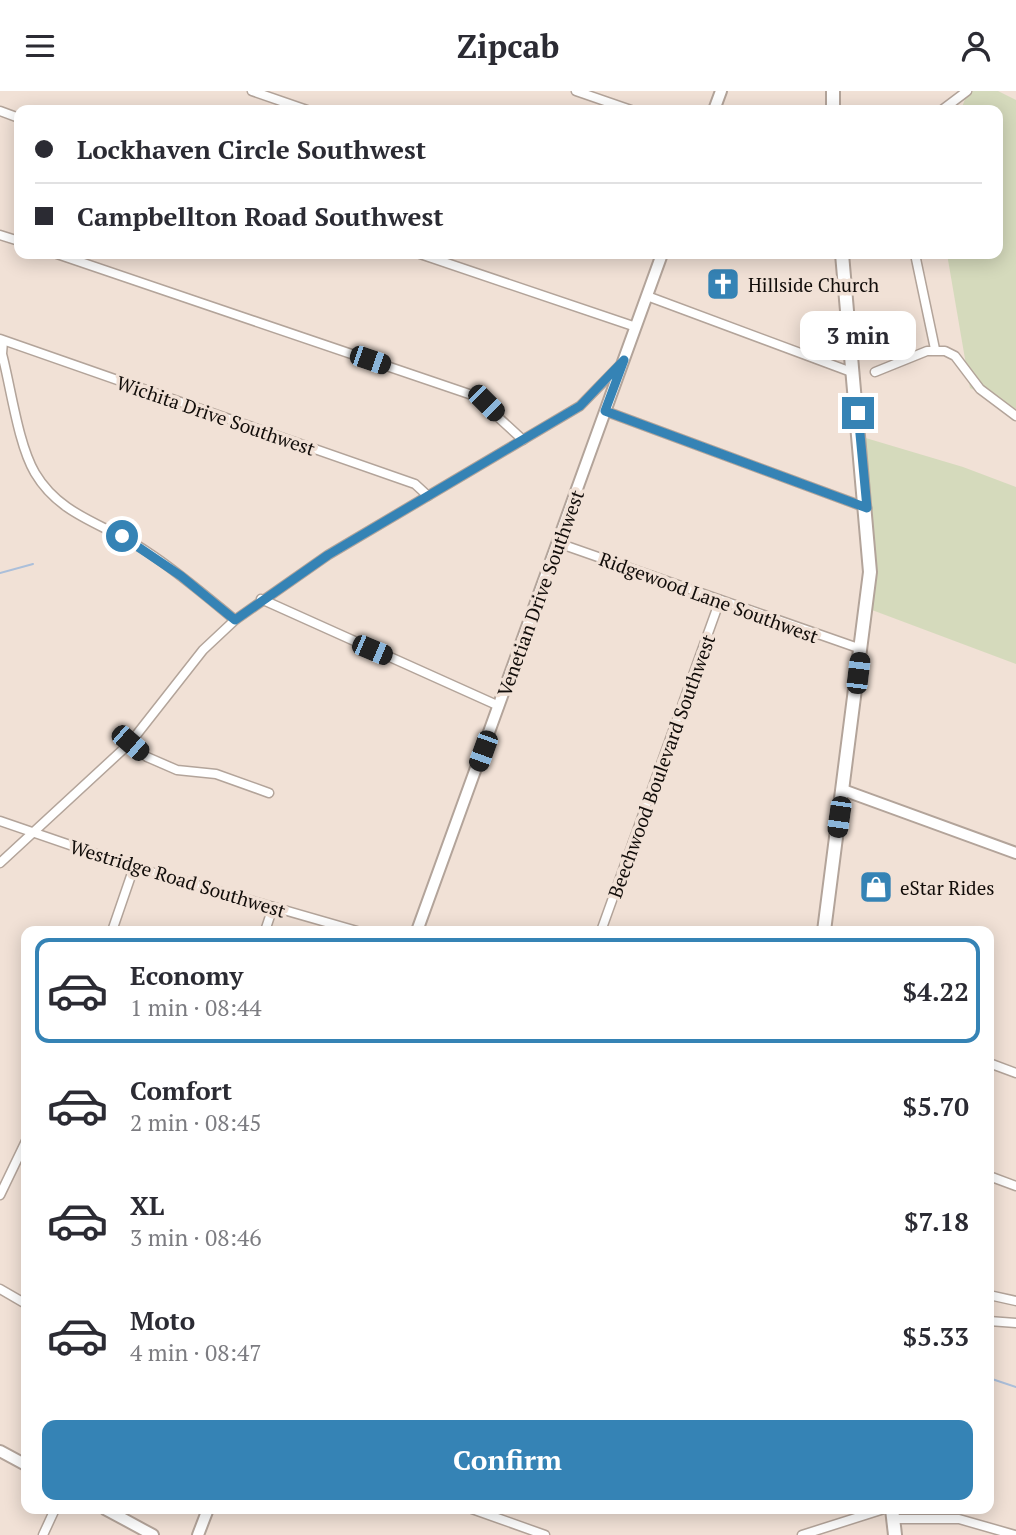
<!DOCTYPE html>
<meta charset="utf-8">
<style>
body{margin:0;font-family:"PT Serif",serif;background:#f7f7f7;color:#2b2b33;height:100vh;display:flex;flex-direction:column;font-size:26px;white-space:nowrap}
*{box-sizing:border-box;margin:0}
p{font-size:23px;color:#7c7c81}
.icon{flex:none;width:38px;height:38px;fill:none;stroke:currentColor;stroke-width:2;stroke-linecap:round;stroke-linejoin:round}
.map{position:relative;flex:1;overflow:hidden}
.side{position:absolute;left:21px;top:835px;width:973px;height:588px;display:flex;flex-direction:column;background:#fff;border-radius:14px;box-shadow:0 4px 18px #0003}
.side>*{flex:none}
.top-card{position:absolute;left:14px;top:14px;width:989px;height:154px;border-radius:14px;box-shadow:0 4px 18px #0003;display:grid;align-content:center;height:154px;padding:0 21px;background:#fff}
.end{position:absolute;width:32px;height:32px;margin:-16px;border:9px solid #3583b5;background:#fff;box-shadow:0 0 0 4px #fff}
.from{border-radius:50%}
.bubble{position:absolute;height:49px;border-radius:14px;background:#fff;box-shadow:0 4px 18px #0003;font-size:23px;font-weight:600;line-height:49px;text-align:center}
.car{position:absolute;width:21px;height:42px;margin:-21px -10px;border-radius:9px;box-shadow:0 0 5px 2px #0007;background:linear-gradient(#222 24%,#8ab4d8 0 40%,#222 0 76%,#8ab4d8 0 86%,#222 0)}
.top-card b{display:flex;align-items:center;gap:24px;height:66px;font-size:26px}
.top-card b+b{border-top:2px solid #e1e1e2}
.top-card i{width:18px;height:18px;background:#2b2b33}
ul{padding:12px 0 0;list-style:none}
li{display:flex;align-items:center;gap:21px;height:105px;margin:0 14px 10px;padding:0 7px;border:4px solid transparent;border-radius:14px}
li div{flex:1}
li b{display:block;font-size:26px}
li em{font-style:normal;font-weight:600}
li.selected{border-color:#3583b5}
li>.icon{width:63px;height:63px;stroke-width:1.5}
.action{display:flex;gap:14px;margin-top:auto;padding:14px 21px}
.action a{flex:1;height:80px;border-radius:14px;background:#3583b5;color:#fff;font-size:28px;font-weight:600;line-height:80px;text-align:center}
header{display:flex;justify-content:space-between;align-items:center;height:91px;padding:0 21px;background:#fff;font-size:32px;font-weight:600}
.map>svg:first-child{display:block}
.green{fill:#d5dabc}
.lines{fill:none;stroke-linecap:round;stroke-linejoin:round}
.stream{stroke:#abbfda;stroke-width:2}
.minor-casing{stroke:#b3a49a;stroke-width:11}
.tertiary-casing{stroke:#b3a49a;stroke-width:14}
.secondary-casing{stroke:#b3a49a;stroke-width:16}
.minor{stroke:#fff;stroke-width:8}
.tertiary{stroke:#fff;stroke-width:10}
.secondary{stroke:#fff;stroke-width:12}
.route{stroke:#3583b5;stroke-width:9}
.labels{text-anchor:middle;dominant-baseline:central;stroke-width:7;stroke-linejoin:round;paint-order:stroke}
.poi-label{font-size:19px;fill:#120d0a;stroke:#f1e1d6;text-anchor:start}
.street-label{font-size:19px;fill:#120d0a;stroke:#f1e1d6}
</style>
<header><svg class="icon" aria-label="menu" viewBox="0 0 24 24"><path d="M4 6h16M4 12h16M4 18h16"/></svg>Zipcab<svg class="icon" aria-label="person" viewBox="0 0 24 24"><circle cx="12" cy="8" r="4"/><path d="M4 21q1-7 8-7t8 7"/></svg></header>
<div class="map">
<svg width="1016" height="1444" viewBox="0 0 1016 1444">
<rect width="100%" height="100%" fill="#f1e1d6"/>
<g class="green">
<path d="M968 0H998L1016 9V318L970 297 947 163H998V19H961Z"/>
<path d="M859 345 963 376 1016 396V573L872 519V466Z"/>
</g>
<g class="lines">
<g class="stream">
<path d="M0 482 33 473"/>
<path d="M989 1287 1016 1296"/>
</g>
<defs>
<g id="minor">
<path d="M252 0 307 19"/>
<path d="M576 0 631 19"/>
<path d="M942 19 967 0"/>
<path d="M0 20 19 27"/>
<path d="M0 144 19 150"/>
<path d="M57 163 475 305 523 349"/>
<path d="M420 163 636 236"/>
<path d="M915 163 935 258"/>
<path d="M647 205 854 282"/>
<path d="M0 248 415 393 428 405"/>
<path d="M3 250 2 263C11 297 18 353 35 382 61 426 106 433 146 460 177 480 206 505 235 529"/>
<path d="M875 281 927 260H945L955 265 980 298 1016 325"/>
<path d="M605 320 867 417"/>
<path d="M558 452 861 558"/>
<path d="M261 508 499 615"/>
<path d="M130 652 147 666 177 679 216 683 269 702"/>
<path d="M0 730 134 776 357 840"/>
<path d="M0 772 130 652 203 559 235 529 328 464 580 315 619 275"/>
<path d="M112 840 134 776"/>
<path d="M265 840 273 816"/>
<path d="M601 840 720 509"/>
<path d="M989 972 1016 982"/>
<path d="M989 1085 1016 1095"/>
<path d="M0 1104 26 1050"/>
<path d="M0 1198 26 1213"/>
<path d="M989 1204 1016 1210"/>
<path d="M989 1230 1016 1232"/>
<path d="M472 1418 545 1444"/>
<path d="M894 1428H959L1015 1444"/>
<path d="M43 1444 55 1418"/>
<path d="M802 1444 884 1418"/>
</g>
<g id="tertiary">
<path d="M714 19 721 0"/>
<path d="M843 699 1016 762"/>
<path d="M417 840 662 163"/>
<path d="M0 1360 26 1374"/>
<path d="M105 1418 153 1444"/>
<path d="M198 1444 208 1418"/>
</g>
<g id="secondary">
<path d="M833 0V19"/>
<path d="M824 840 870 481 842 163"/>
<path d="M892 1418 895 1444"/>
</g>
</defs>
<use href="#minor" class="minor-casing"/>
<use href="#tertiary" class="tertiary-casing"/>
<use href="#secondary" class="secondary-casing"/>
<use href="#minor" class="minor"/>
<use href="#tertiary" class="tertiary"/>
<use href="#secondary" class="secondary"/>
</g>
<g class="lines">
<path class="route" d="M122 445 181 485 235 529 328 464 580 315 624 269 605 320 867 417 858 322"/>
</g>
<defs>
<symbol id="church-square" viewBox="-11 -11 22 22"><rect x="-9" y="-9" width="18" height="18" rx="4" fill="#3583b5" stroke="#f1e1d6"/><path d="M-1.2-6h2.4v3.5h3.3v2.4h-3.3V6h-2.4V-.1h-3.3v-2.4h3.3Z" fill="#fff"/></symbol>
<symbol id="shop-square" viewBox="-11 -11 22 22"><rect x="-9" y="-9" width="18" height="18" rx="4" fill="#3583b5" stroke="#f1e1d6"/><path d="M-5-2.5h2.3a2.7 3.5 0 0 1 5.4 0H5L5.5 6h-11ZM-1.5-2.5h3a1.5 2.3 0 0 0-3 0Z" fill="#fff"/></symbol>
</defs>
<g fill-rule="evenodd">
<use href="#church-square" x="704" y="174" width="38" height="38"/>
<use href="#shop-square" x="857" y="777" width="38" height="38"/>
</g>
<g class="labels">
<g class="poi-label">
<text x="748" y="193">Hillside Church</text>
<text x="900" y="796">eStar Rides</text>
</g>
<g class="street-label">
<text transform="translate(216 324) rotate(19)">Wichita Drive Southwest</text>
<text transform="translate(540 502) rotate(-70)">Venetian Drive Southwest</text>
<text transform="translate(709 506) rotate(20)">Ridgewood Lane Southwest</text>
<text transform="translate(661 675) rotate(-70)">Beechwood Boulevard Southwest</text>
<text transform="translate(178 787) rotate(17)">Westridge Road Southwest</text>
</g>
</g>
</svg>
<i class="end from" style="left:122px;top:445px"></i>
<i class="end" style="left:858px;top:322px"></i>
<div class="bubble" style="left:800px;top:220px;width:116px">3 min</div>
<i class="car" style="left:370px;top:269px;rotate:109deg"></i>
<i class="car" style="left:486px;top:312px;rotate:135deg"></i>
<i class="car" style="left:372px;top:559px;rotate:113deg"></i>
<i class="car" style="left:858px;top:582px;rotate:7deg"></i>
<i class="car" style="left:130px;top:652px;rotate:131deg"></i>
<i class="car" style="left:483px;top:660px;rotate:200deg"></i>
<i class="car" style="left:839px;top:726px;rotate:188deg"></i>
<div class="top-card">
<b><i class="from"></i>Lockhaven Circle Southwest</b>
<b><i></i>Campbellton Road Southwest</b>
</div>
<section class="side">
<ul>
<li class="selected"><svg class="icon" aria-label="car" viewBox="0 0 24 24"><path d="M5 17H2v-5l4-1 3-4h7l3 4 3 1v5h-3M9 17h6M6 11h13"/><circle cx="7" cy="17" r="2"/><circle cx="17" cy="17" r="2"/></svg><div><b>Economy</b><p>1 min · 08:44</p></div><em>$4.22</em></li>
<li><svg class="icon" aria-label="car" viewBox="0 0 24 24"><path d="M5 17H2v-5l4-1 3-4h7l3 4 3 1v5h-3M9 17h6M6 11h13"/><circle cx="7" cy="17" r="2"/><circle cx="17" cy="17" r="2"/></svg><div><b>Comfort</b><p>2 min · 08:45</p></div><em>$5.70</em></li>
<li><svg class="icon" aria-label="car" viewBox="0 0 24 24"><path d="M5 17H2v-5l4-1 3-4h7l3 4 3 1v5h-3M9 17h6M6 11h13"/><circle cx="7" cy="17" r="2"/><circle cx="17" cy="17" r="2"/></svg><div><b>XL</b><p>3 min · 08:46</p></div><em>$7.18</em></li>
<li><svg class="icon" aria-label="car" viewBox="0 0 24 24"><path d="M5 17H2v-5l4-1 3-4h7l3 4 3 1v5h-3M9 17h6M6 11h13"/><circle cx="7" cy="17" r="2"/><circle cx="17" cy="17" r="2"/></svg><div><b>Moto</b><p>4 min · 08:47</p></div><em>$5.33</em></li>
</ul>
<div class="action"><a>Confirm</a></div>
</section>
</div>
